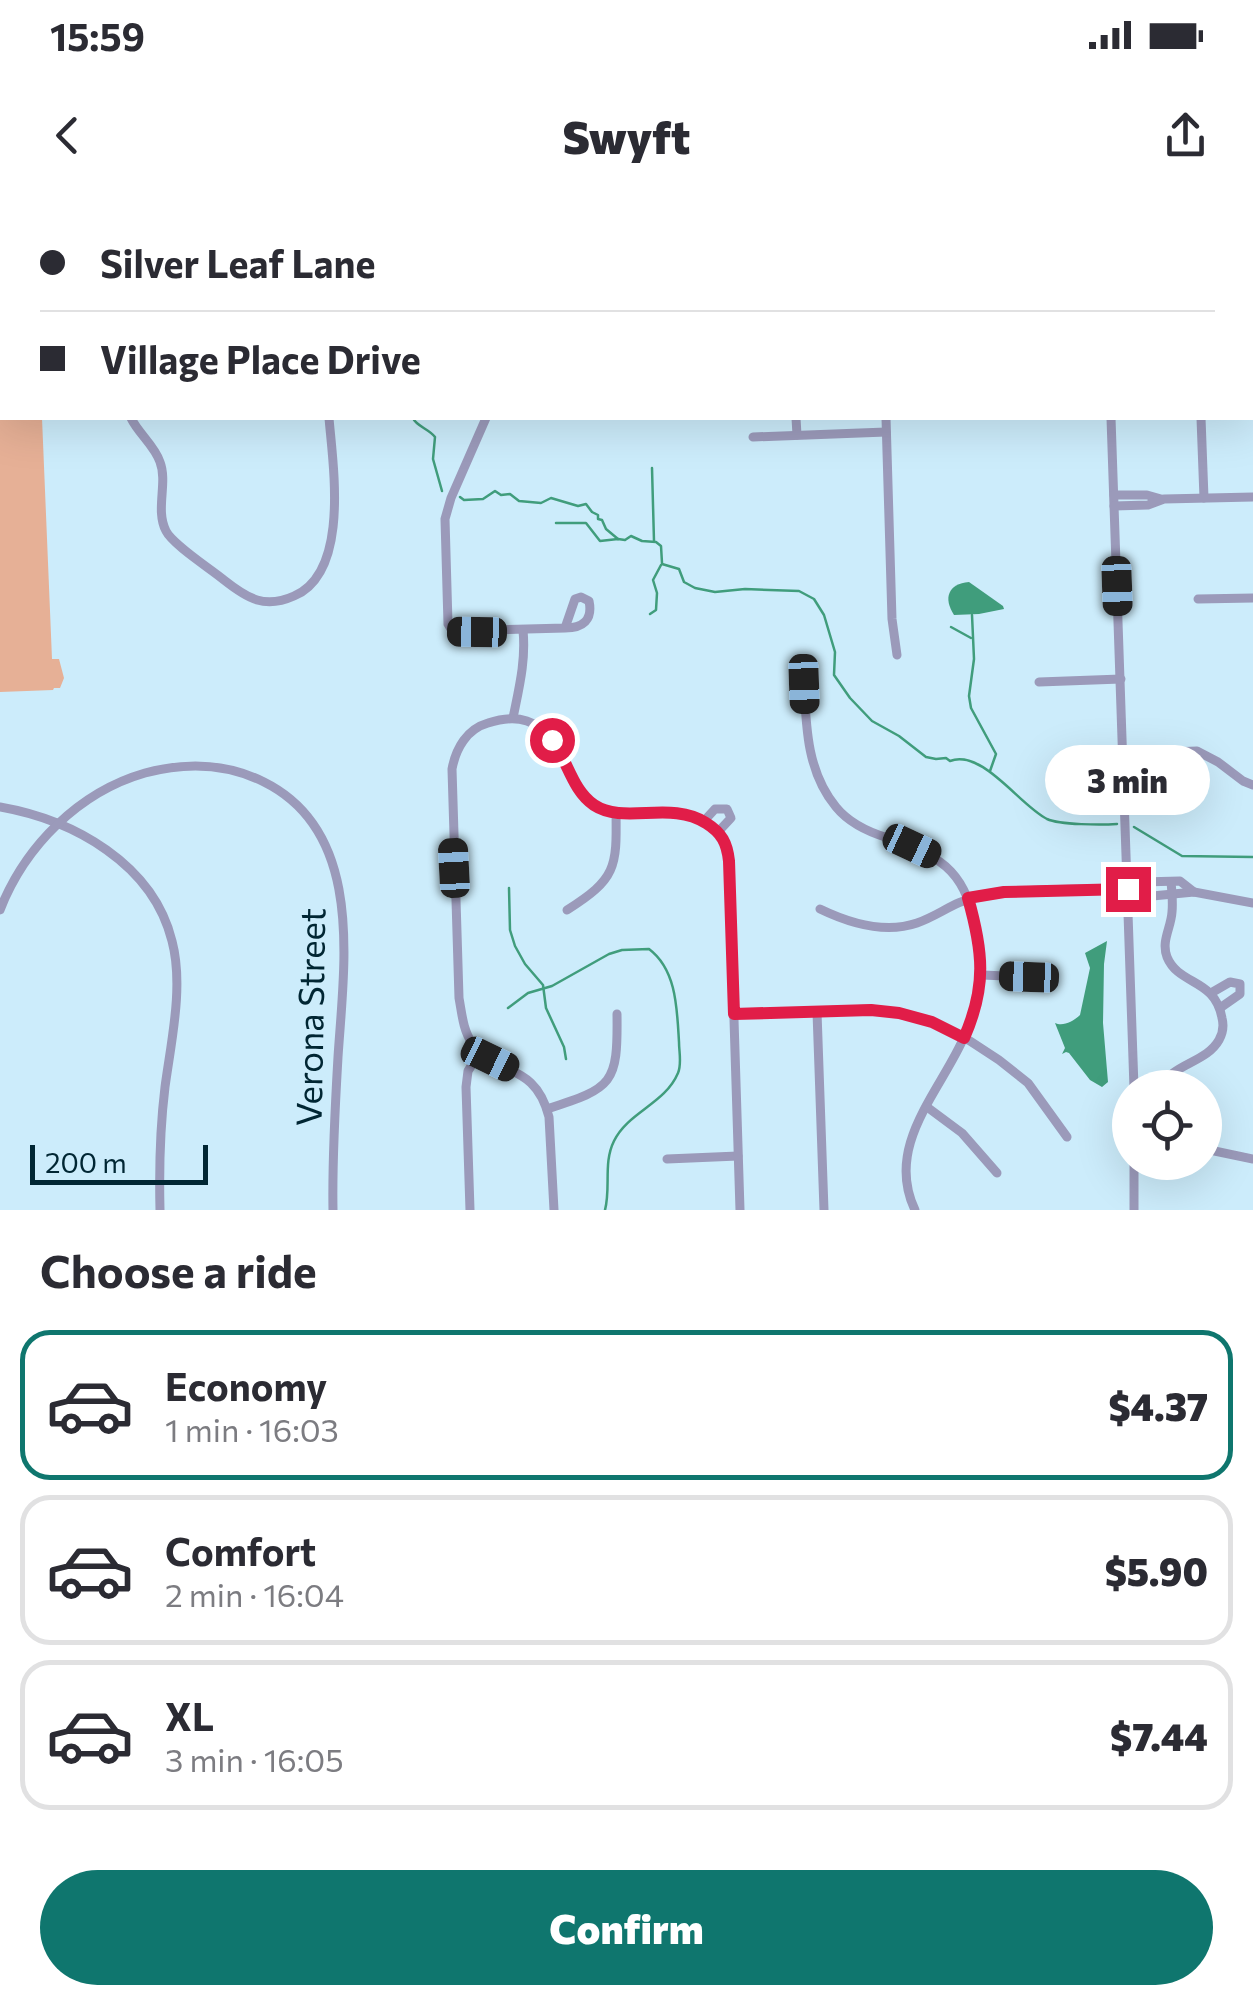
<!DOCTYPE html>
<meta charset="utf-8">
<style>
body{margin:0;font-family:Commissioner,sans-serif;background:#f2f2f3;color:#2b2b33;height:100vh;display:flex;flex-direction:column;font-size:38px;white-space:nowrap}
*{box-sizing:border-box;margin:0}
p{font-size:32px;color:#7c7c81}
.icon{flex:none;width:55px;height:55px;fill:none;stroke:currentColor;stroke-width:2;stroke-linecap:round;stroke-linejoin:round}
.map{position:relative;height:1010px;overflow:hidden}
.panel{display:flex;flex-direction:column;background:#fff;flex:1}
.panel>*{flex:none}
.hud{position:absolute;left:0px;top:0px;width:1255px;height:220px;box-shadow:0 10px 40px #0002;display:grid;align-content:center;height:220px;padding:0 40px;background:#fff}
.tools{position:absolute;left:1112px;top:870px;display:grid;gap:20px}
.tools a{display:grid;place-items:center;width:110px;height:110px;border-radius:50%;background:#fff;box-shadow:0 10px 40px #0002;font-size:50px}
.scale{position:absolute;left:30px;bottom:25px;width:178px;box-sizing:border-box;padding-left:10px;border:5px solid #002633;border-top:0;font-size:28px;line-height:35px;white-space:nowrap;color:#002633;-webkit-text-stroke:8px #ccecfb;paint-order:stroke}
.end{position:absolute;width:45px;height:45px;margin:-22px;border:12px solid #e11d48;background:#fff;box-shadow:0 0 0 5px #fff}
.from{border-radius:50%}
.bubble{position:absolute;height:70px;border-radius:35px;background:#fff;box-shadow:0 10px 40px #0002;font-size:32px;font-weight:800;line-height:70px;text-align:center}
.car{position:absolute;width:30px;height:60px;margin:-30px -15px;border-radius:12px;box-shadow:0 0 8px 2px #0007;background:linear-gradient(#222 24%,#8ab4d8 0 40%,#222 0 76%,#8ab4d8 0 86%,#222 0)}
.hud b{display:flex;align-items:center;gap:35px;height:95px;font-size:38px}
.hud b+b{border-top:2px solid #e1e1e2}
.hud i{width:25px;height:25px;background:#2b2b33}
ul{padding:0;list-style:none}
li{display:flex;align-items:center;gap:30px;height:150px;margin:0 20px 15px;padding:0 20px;border:5px solid #e1e1e2;border-radius:30px}
li div{flex:1}
li b{display:block;font-size:38px}
li em{font-style:normal;font-weight:800}
li.current{border-color:#0f766e}
li>.icon{width:90px;height:90px;stroke-width:1.5}
h2{padding:0 40px;font-size:45px;line-height:120px}
.primary-button{display:flex;gap:20px;margin-top:auto;padding:20px 40px}
.primary-button a{flex:1;height:115px;border-radius:60px;background:#0f766e;color:#fff;font-size:40px;font-weight:800;line-height:115px;text-align:center}
.status{display:flex;justify-content:space-between;align-items:center;height:70px;padding:0 50px;background:#fff;direction:ltr}
.status svg{height:28px;fill:currentColor}
header{display:flex;justify-content:space-between;align-items:center;height:130px;padding:0 40px;background:#fff;font-size:45px;font-weight:800}
.map>svg:first-child{display:block}
.green{fill:#e6b096}
.water{fill:#409d7c}
.lines{fill:none;stroke-linecap:round;stroke-linejoin:round}
.stream{stroke:#409d7c;stroke-width:2.5}
.minor{stroke:#9b9aba;stroke-width:9}
.route{stroke:#e11d48;stroke-width:12}
.labels{text-anchor:middle;dominant-baseline:central;stroke-width:10;stroke-linejoin:round;paint-order:stroke}
.street-label{font-size:35px;fill:#002633;stroke:#ccecfb}
</style>
<div class="status"><b>15:59</b><svg viewBox="0 0 49 12"><path d="M0 12V9h3v3zM5 12V6h3v6zM10 12V3h3v9zM15 12V0h3v12zM26 1h20v11H26zM47 4h2v5h-2z"/></svg></div>
<header><svg class="icon" aria-label="back" viewBox="0 0 24 24"><path d="M15 5l-7 7 7 7"/></svg>Swyft<svg class="icon" aria-label="share" viewBox="0 0 24 24"><path d="M12 15V3M7 8l5-5 5 5M5 13v7h14v-7"/></svg></header>
<div class="map">
<svg width="1253" height="1010" viewBox="0 0 1253 1010">
<rect width="100%" height="100%" fill="#ccecfb"/>
<path class="green" d="M0 13H2V218H42L52 459H59L64 478 60 488H54L53 490 0 492Z"/>
<g class="water">
<path d="M969 382 1003 406 1004 409 979 414 954 415C943 398 948 384 969 382Z"/>
<path d="M1107 741 1104 764 1103 823 1108 882 1102 887 1090 880 1069 853 1066 852 1062 854 1065 848 1055 823C1063 827 1074 821 1080 815L1090 768 1085 753Z"/>
</g>
<g class="lines">
<g class="stream">
<path d="M37 2V0"/>
<path d="M413 218C416 226 429 229 435 237L433 259 442 291"/>
<path d="M652 268 654 341"/>
<path d="M460 297 464 300 483 299 495 291 501 295 510 294 519 301 541 303 551 298 578 306 586 304 592 312 598 315V319L602 320 606 329 618 339"/>
<path d="M556 323H586L600 341 618 339 625 340 631 336 642 341 656 342 661 346 662 363"/>
<path d="M662 364 679 369 684 382 695 388 715 392 745 389 799 391 814 399 824 415 835 452 834 475 850 498 872 521 899 536 926 557 936 559 946 558 950 561C983 549 1019 605 1047 619 1060 625 1102 625 1117 624"/>
<path d="M650 414 656 410 657 393 653 380 661 365"/>
<path d="M972 415 974 459 969 496 971 508 996 554 990 571"/>
<path d="M951 427 971 438"/>
<path d="M1134 627 1182 656 1253 657"/>
<path d="M509 688 510 730 515 746 525 764 543 785 546 808 564 847 566 859"/>
<path d="M508 808 528 793 552 786 609 754 622 750 649 749C677 770 677 810 679 842 679 852 682 864 678 873 665 904 628 912 614 941 603 963 611 987 605 1010"/>
</g>
<g class="minor">
<path d="M215 0 216 2"/>
<path d="M355 0 365 2"/>
<path d="M482 0 484 2"/>
<path d="M788 0 789 2"/>
<path d="M877 0V2"/>
<path d="M960 0 961 2"/>
<path d="M1105 0V2"/>
<path d="M416 2 421 0"/>
<path d="M499 2 501 0"/>
<path d="M608 2V0"/>
<path d="M1252 99 1253 101"/>
<path d="M1252 142H1253"/>
<path d="M131 218C138 233 155 246 160 262 168 283 155 310 166 331 173 345 211 369 224 380 248 399 265 409 294 396 350 372 333 266 329 218"/>
<path d="M486 218 451 298 445 319 448 424 451 429 457 431 565 428 575 399 581 397 589 401C593 420 583 428 565 428"/>
<path d="M796 218 797 235"/>
<path d="M886 218 892 419 897 455"/>
<path d="M1111 218 1134 888"/>
<path d="M1201 218 1204 298"/>
<path d="M753 237 886 232"/>
<path d="M1114 295H1147L1161 299"/>
<path d="M1114 306 1148 305 1164 299 1253 297"/>
<path d="M1198 399 1253 398"/>
<path d="M1039 482 1121 479"/>
<path d="M804 483 794 473 796 465 802 462 811 464C815 472 811 478 804 483 806 527 807 572 836 607 849 623 868 632 888 638 948 659 966 673 978 738 985 772 979 803 965 835 941 891 884 945 915 1010"/>
<path d="M513 518C519 488 526 461 523 430"/>
<path d="M1124 554 1197 551 1218 562 1243 581 1253 585"/>
<path d="M0 607C74 620 153 664 172 741 184 786 171 842 165 887 160 928 159 969 160 1010"/>
<path d="M704 621 715 609H727L731 618 718 632"/>
<path d="M1128 689 1142 697 1194 692 1253 703"/>
<path d="M820 709C849 723 885 734 917 723 940 715 954 701 981 696 1029 688 1079 689 1128 689L1142 682 1180 681 1194 692"/>
<path d="M0 710C25 646 79 592 145 573 186 562 226 563 264 582 365 632 344 764 338 857 335 908 332 959 333 1010"/>
<path d="M567 710C616 679 617 668 616 612"/>
<path d="M982 775 1029 777"/>
<path d="M1211 793 1230 782 1240 784V794L1220 808"/>
<path d="M817 812 824 1010"/>
<path d="M734 814 871 809 899 813 932 822 970 841 999 860 1028 883 1067 937"/>
<path d="M1160 888C1173 863 1206 863 1219 840 1223 833 1224 826 1222 818 1215 778 1179 786 1167 757 1161 741 1171 728 1172 712 1173 702 1172 692 1171 682"/>
<path d="M927 907 962 933 997 973"/>
<path d="M547 909C613 888 618 884 617 814"/>
<path d="M1205 949 1253 959"/>
<path d="M667 959 738 956"/>
<path d="M470 1010 466 887 468 871 480 852"/>
<path d="M554 1010 549 917C535 861 496 877 472 843 463 830 462 814 459 798L452 569C456 548 467 529 488 523 565 498 557 588 600 608 634 623 673 601 706 623 721 632 727 643 729 661L740 1010"/>
<path d="M1134 1010V962"/>
</g>
</g>
<g class="lines">
<path class="route" d="M552 540C568 561 572 590 594 605 624 625 671 600 706 623 722 633 727 643 729 661L734 814 871 810 899 813 932 822 964 838C987 786 983 751 968 698L1004 692 1128 689"/>
</g>
<g class="labels">
<g class="street-label">
<text transform="translate(309 817) rotate(-89)">Verona Street</text>
</g>
</g>
</svg>
<div class="tools">
<a><svg class="icon" aria-label="locate" viewBox="0 0 24 24"><circle cx="12" cy="12" r="6"/><path d="M12 2v4M12 18v4M2 12h4M18 12h4"/></svg></a>
</div>
<div class="scale">200 m</div>
<i class="end from" style="left:552px;top:540px"></i>
<i class="end" style="left:1128px;top:689px"></i>
<div class="bubble" style="left:1045px;top:545px;width:165px">3 min</div>
<i class="car" style="left:1117px;top:386px;rotate:178deg"></i>
<i class="car" style="left:477px;top:432px;rotate:271deg"></i>
<i class="car" style="left:804px;top:484px;rotate:178deg"></i>
<i class="car" style="left:912px;top:646px;rotate:115deg"></i>
<i class="car" style="left:454px;top:668px;rotate:357deg"></i>
<i class="car" style="left:1029px;top:777px;rotate:272deg"></i>
<i class="car" style="left:490px;top:859px;rotate:116deg"></i>
<div class="hud">
<b><i class="from"></i>Silver Leaf Lane</b>
<b><i></i>Village Place Drive</b>
</div>
</div>
<section class="panel">
<h2>Choose a ride</h2>
<ul>
<li class="current"><svg class="icon" aria-label="car" viewBox="0 0 24 24"><path d="M5 17H2v-5l4-1 3-4h7l3 4 3 1v5h-3M9 17h6M6 11h13"/><circle cx="7" cy="17" r="2"/><circle cx="17" cy="17" r="2"/></svg><div><b>Economy</b><p>1 min · 16:03</p></div><em>$4.37</em></li>
<li><svg class="icon" aria-label="car" viewBox="0 0 24 24"><path d="M5 17H2v-5l4-1 3-4h7l3 4 3 1v5h-3M9 17h6M6 11h13"/><circle cx="7" cy="17" r="2"/><circle cx="17" cy="17" r="2"/></svg><div><b>Comfort</b><p>2 min · 16:04</p></div><em>$5.90</em></li>
<li><svg class="icon" aria-label="car" viewBox="0 0 24 24"><path d="M5 17H2v-5l4-1 3-4h7l3 4 3 1v5h-3M9 17h6M6 11h13"/><circle cx="7" cy="17" r="2"/><circle cx="17" cy="17" r="2"/></svg><div><b>XL</b><p>3 min · 16:05</p></div><em>$7.44</em></li>
</ul>
<div class="primary-button"><a>Confirm</a></div>
</section>
